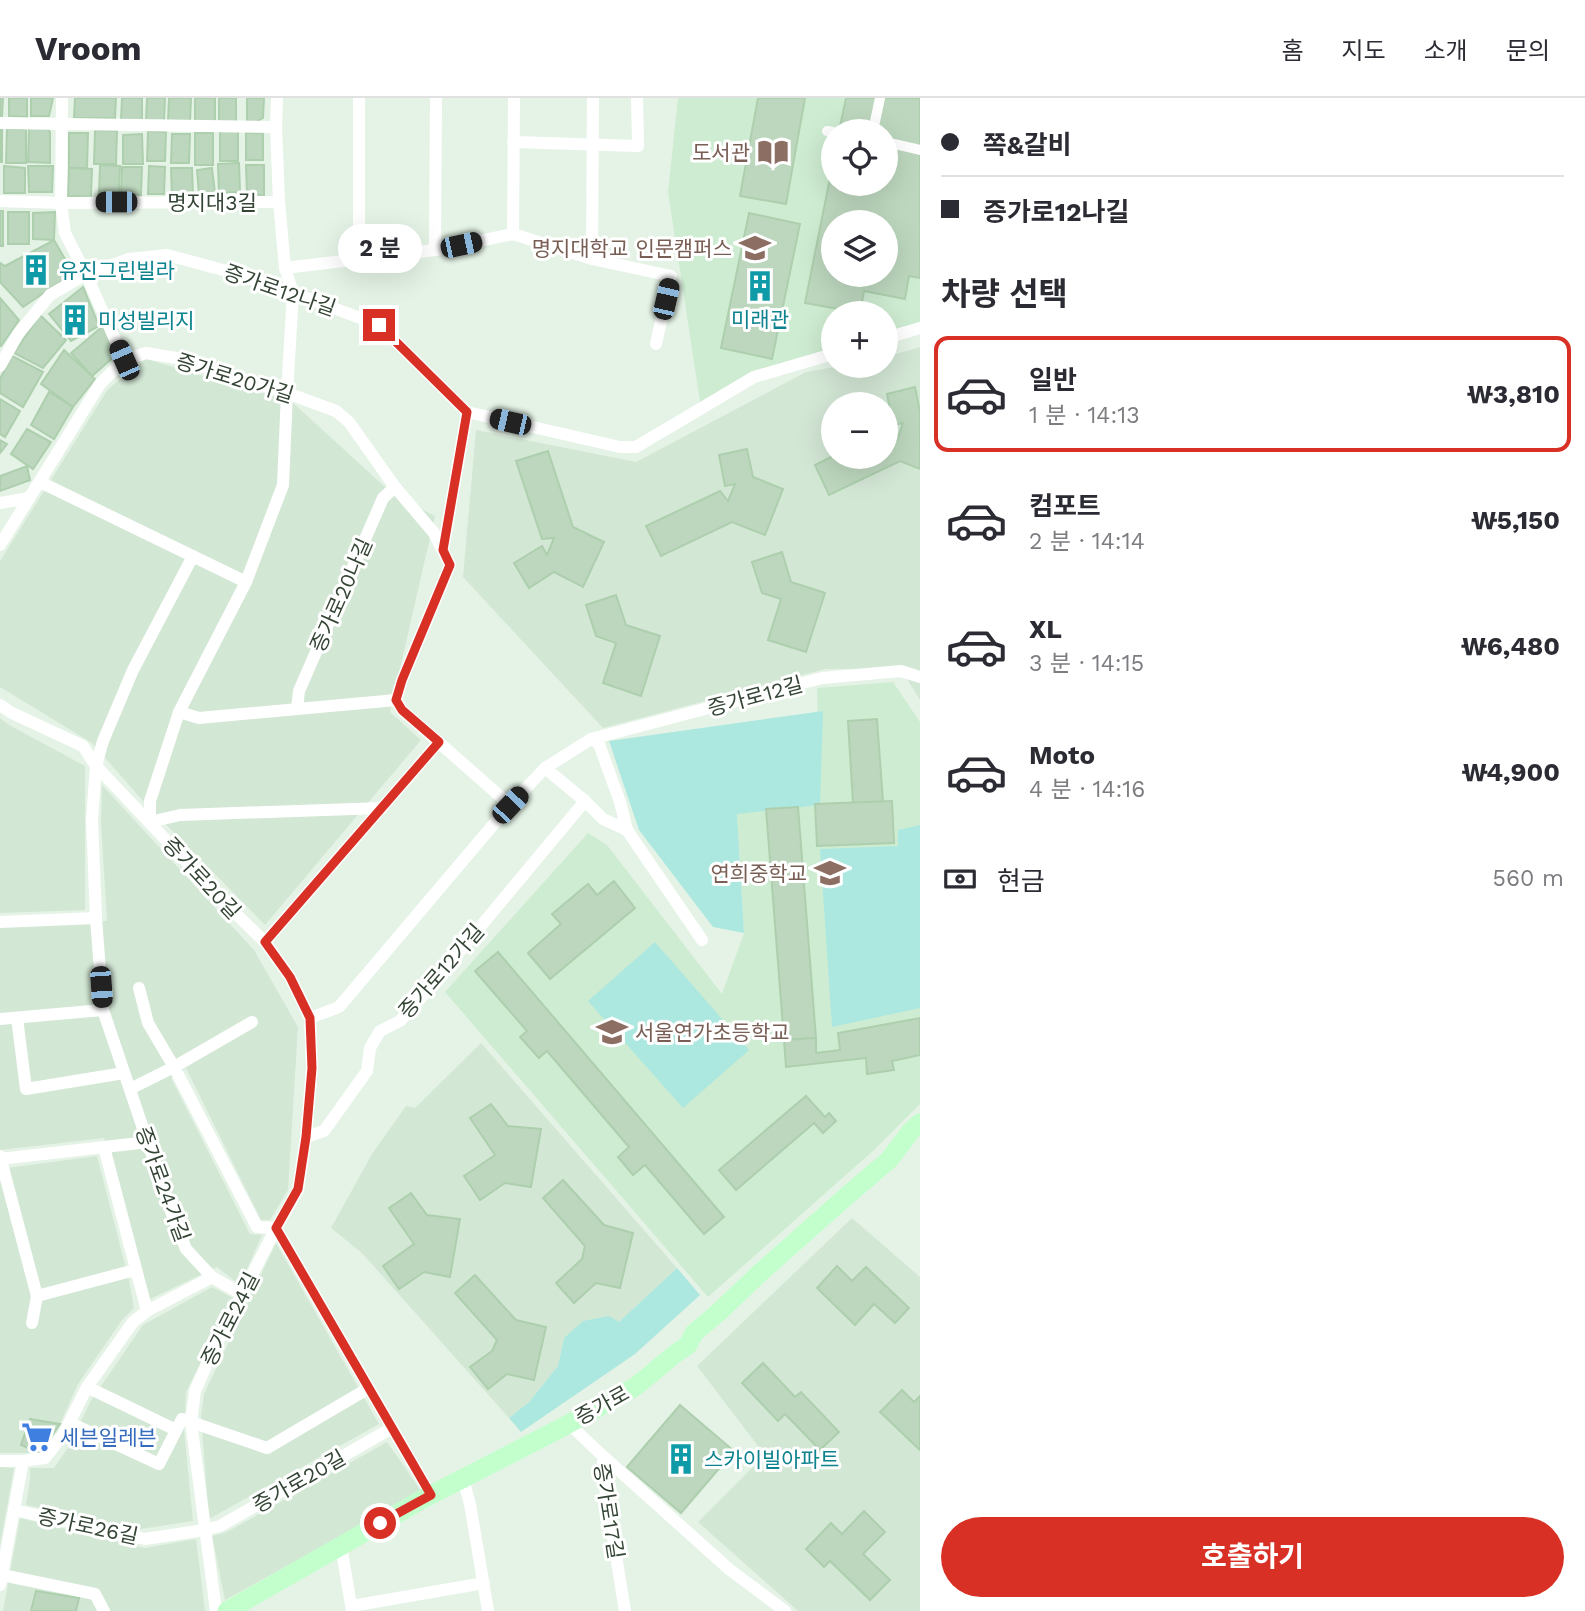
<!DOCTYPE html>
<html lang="ko">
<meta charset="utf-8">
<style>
body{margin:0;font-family:"Work Sans","Noto Sans KR",sans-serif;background:#f7f7f7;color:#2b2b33;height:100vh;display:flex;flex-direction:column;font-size:26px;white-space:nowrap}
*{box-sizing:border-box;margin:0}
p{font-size:23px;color:#7c7c81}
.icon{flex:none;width:38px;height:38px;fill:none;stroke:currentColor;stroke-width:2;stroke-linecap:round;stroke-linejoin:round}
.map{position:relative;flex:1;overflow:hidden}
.drawer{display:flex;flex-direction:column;background:#fff;width:665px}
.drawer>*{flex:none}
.banner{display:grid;align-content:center;height:154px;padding:0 21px;background:#fff}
.fabs{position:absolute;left:821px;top:21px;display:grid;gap:14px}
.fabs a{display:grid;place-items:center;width:77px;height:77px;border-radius:50%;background:#fff;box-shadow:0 7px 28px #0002;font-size:35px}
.end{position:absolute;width:32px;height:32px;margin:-16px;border:9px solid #d93025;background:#fff;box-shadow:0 0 0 4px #fff}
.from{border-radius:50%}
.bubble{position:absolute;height:49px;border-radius:24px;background:#fff;box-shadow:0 7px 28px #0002;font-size:23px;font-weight:700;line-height:49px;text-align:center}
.car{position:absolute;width:21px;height:42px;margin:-21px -10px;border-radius:9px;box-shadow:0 0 5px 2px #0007;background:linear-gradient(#222 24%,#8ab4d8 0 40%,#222 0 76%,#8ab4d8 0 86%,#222 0)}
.banner b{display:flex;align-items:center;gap:24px;height:66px;font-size:26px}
.banner b+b{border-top:2px solid #e1e1e2}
.banner i{width:18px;height:18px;background:#2b2b33}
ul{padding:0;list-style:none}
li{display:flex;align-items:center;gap:21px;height:116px;margin:0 14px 10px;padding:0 7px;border:4px solid transparent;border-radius:14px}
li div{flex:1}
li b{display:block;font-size:26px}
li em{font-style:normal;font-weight:700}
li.current{border-color:#d93025}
li>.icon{width:63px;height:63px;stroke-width:1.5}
h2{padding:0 21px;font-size:32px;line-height:84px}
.pay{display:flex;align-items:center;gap:18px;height:77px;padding:0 21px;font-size:26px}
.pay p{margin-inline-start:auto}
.action{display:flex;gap:14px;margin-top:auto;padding:14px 21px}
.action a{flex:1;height:80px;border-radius:42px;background:#d93025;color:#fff;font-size:28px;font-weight:700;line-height:80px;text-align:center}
header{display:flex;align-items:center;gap:42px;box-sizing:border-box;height:98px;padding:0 35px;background:#fff;border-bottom:2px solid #e1e1e2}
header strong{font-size:33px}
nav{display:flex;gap:38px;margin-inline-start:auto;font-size:24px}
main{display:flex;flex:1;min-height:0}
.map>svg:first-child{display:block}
.residential{fill:#d3e7d5;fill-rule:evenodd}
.education{fill:#ceecd2;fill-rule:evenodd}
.green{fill:#ace8e0}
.building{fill:#bdd7be;stroke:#adcfae;stroke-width:2;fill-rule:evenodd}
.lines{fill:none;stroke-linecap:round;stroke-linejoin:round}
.pedestrian{stroke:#fff;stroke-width:10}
.minor{stroke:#fff;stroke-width:12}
.secondary{stroke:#c2ffcd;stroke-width:19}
.route{stroke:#d93025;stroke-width:9}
.labels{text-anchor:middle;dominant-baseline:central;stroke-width:6;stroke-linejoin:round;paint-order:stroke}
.education-label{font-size:21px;fill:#785e54;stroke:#fff;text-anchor:end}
.street-label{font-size:21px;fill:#344535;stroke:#fff}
.culture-label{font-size:21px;fill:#0d838f;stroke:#fff;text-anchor:start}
.shop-label{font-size:21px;fill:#366cbe;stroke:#fff;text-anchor:start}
</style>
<header>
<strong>Vroom</strong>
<nav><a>홈</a><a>지도</a><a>소개</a><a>문의</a></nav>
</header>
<main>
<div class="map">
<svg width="920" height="1513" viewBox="0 0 920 1513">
<rect width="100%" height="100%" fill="#e5f3e6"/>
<g class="residential">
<path d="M920 249V602L901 571H825L603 630 463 479 476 332 636 364 806 274 840 268H886V259ZM833 306H886V359H833Z"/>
<path d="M146 261 292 304 396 399 435 418 390 614 421 642 265 827 143 703 92 645 0 589V463L108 291Z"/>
<path d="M0 620 9 627 85 668V812L0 815Z"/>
<path d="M102 687 254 852 298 929 288 1092 270 1122H261L186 970 171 980 250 1136 262 1137 240 1187 217 1169 150 1201 104 1040 0 1052V829L107 823 101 726Z"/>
<path d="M481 945 677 1170 619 1224 584 1223 564 1240 558 1268 529 1304 509 1320 362 1155 331 1130 372 1056 406 1008 415 1010Z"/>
<path d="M97 1058 129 1182 134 1210 122 1222 78 1286 60 1326 40 1355H0V1071Z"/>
<path d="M852 1120 920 1179V1513H798L698 1424 765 1357 697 1268Z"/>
<path d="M276 1145 379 1326 209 1421 201 1318 204 1296Z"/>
<path d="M212 1189 233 1200 186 1294 184 1332 193 1423 141 1431 26 1407 30 1382V1370H54L70 1347 90 1304 143 1227Z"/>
<path d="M387 1344 422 1394 225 1502 212 1438 227 1434Z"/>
<path d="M0 1369 14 1370 0 1447Z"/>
<path d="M20 1420 145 1450 196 1441 205 1513H3Z"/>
</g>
<g class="education">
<path d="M678 0H920V225L886 236V215H833V253L754 279 701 310 668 94ZM833 33H886V86H833ZM833 124H886V177H833Z"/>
<path d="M893 584 920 624V1006L874 1052 708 1199 445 894 588 735 607 747 722 896 744 835 737 715 820 707 817 590Z"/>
</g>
<g class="green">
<path d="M823 613 820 707 737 716 744 835 713 829 639 732 609 643Z"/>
<path d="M920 727V910L832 929 820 751 898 748V732Z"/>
<path d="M655 844 749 952 683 1010 588 903Z"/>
<path d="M677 1170 700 1197 635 1256 521 1334 509 1320 529 1304 558 1268 564 1240 583 1223 609 1218 619 1224Z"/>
</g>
<g class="building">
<path d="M0 0H3L2 19H0Z"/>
<path d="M9 0H27V19L9 18Z"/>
<path d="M31 0H53L49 18H31Z"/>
<path d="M75 0H116L115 20H74Z"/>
<path d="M122 0H142V22H121Z"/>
<path d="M147 0H165L164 23H146Z"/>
<path d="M169 0H191L190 24 168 23Z"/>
<path d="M195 0H215V24L195 23Z"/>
<rect x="219" y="0" width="17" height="25"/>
<path d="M247 0H264L263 20 254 25 247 24Z"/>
<path d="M758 0H805L786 106 740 98Z"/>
<path d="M846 0H920V180L909 178 905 201 864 193 860 215 805 205 833 65V86H886V33H839ZM833 124H886V177H833Z"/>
<path d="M29 29H47L50 34V65L28 64Z"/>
<path d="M7 31H26V65H6Z"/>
<rect x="0" y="32" width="2" height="32"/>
<path d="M95 32 117 33 116 66H94Z"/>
<rect x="220" y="32" width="18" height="31"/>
<path d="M148 33 166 34 165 63H147Z"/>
<path d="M69 35H88L87 70H69Z"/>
<rect x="195" y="35" width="18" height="32"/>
<rect x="246" y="35" width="17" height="27"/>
<path d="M142 36 143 66H123V37Z"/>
<path d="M172 36H190L189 65H171Z"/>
<path d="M239 65 240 94 219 95 218 66Z"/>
<path d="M100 67 120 68 119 96 99 95Z"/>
<path d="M246 67H264V97L247 98Z"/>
<path d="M4 68 25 70V95H4Z"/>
<path d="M28 68H53L52 94H29Z"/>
<path d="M149 68 165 69 164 96H148Z"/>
<path d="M122 69H142L141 97 121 96Z"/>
<path d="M69 70 92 71 91 98H68Z"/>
<path d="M171 70H192L193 98 172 99Z"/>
<path d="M212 70 215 95 199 97 197 72Z"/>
<rect x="0" y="113" width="3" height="35"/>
<rect x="8" y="114" width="21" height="32"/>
<path d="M55 114 54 142 33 141V115Z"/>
<path d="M749 115 800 126 772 261 721 250Z"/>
<path d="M54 142 73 175 23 209 0 184V165L5 168Z"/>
<path d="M83 189 99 228 71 243 49 216Z"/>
<path d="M0 200 19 222 1 248 0 247Z"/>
<path d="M40 217 66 242 43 270 14 255Z"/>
<path d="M103 228 116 257 92 278 71 255Z"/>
<path d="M64 252 95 281 73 309 41 286Z"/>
<path d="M12 258 43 274 23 309 0 295V281Z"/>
<path d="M915 289 920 314V371L900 363 829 397 815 367 833 358 886 359V333L888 332 897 342 903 325 893 327 887 296Z"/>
<path d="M49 294 73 309 54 341 31 327Z"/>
<path d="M0 301 20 313 5 339 0 336Z"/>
<path d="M27 331 51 344 33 371 11 356Z"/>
<path d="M0 342 7 346 0 355Z"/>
<path d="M747 351 753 379 783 391 765 437 732 424 661 458 646 428 720 393 728 403 735 386 725 388 719 357Z"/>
<path d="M548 353 573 429 604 444 583 489 554 474 529 490 514 465 542 448 547 457 554 440 542 441 516 363Z"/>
<path d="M27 368 30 382 0 393V378Z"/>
<path d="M782 454 791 484 825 495 806 554 768 542 781 501 762 495 752 464Z"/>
<path d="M616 497 626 527 660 538 641 598 603 585 616 545 596 538 586 507Z"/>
<path d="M877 621 883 704 853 705 848 623Z"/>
<path d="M892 703 894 745 817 748 815 706Z"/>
<path d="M798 709 816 940 784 942 766 711Z"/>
<path d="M614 783 635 810 550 881 528 855 561 826 552 816 588 786 597 797Z"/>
<path d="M498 854 724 1119 704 1136 645 1067 633 1077 618 1059 629 1049 547 953 539 960 520 939 527 933 475 873Z"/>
<path d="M920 920V957L892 963 894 972 867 976 866 960 786 969 784 942 816 940V955L840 952 838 935Z"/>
<path d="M806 998 825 1019 829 1015 836 1023 823 1035 814 1025 736 1092 719 1072Z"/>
<path d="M491 1006 508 1028 541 1031 531 1089 505 1085 480 1102 464 1078 495 1057 470 1020Z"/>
<path d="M563 1082 604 1127 633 1135 620 1190 596 1185 574 1205 556 1185 582 1161 585 1148 543 1100Z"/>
<path d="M411 1095 427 1117 460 1121 450 1179 424 1174 399 1191 383 1168 414 1146 389 1110Z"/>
<path d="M837 1168 852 1183 866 1169 909 1210 895 1225 874 1206 855 1227 817 1190Z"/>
<path d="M475 1177 516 1222 546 1229 534 1282 507 1276 488 1291 470 1269 492 1253 497 1242 455 1195Z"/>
<path d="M763 1265 795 1299 801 1294 839 1334 820 1352 785 1316 778 1323 742 1285Z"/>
<path d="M902 1292 914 1304 920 1298V1352L880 1314Z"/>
<path d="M680 1307 734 1353 681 1415 627 1369Z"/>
<path d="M30 1321 60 1326 40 1355 21 1347Z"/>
<path d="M864 1413 885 1434 863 1456 890 1482 870 1502 830 1463 824 1469 806 1451 831 1425 842 1436Z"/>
<path d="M36 1493 79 1500 76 1513H31Z"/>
</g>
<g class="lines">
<g class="pedestrian">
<path d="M827 33 833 34"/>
<path d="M873 33 880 0"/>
<path d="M886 44 920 52"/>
</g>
<g class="minor">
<path d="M62 0 61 105 65 135 86 176 124 262"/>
<path d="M277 0 276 29 279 104 285 170 293 195 287 295 283 387 246 484 179 614 150 703V724L180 717 382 710"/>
<path d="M0 25 276 29"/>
<path d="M513 44 638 48 637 0"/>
<path d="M0 103 61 105 279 104"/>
<path d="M513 136 514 0"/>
<path d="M435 152 436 0"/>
<path d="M592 161 593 0"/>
<path d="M359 162V0"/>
<path d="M285 170 435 152 513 136 592 161 671 178 656 246"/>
<path d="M886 240 920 230"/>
<path d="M0 268 18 236 50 197 86 176 129 161 167 157 227 173 293 195 379 227 467 314 620 349H636L754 279 833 256"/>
<path d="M40 384 246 484"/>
<path d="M0 405 29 400"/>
<path d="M0 447 100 286 124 262 146 255 176 260 287 295 336 313 349 324 395 389 434 435 450 467 402 582 396 602 402 612 510 707"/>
<path d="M443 452 467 314"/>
<path d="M193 458 133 572 103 643 96 668 92 721 96 820 103 912 172 1116 186 1151 212 1179 243 1197"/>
<path d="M0 607 12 615 83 648 96 668 231 811 265 844 290 879 310 920 312 970 306 1039 298 1092 276 1130 211 1257 195 1293 191 1324 216 1513"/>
<path d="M297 611 299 593 383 400 395 389"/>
<path d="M179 614 199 620 396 602"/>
<path d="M591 641 599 646 620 704 627 732 702 842"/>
<path d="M545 670 585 703 603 721 627 732"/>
<path d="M0 824 96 820"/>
<path d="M265 844 439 644"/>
<path d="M139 890 148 925 174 969 257 1129 276 1130"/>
<path d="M17 920 26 991 124 975"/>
<path d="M310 920 339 909 510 707 545 670 591 641 822 580 901 573 920 579"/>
<path d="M0 921 103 912"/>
<path d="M130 991 174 969 252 924"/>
<path d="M306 1039 324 1033 367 973 370 950 380 933 400 923 425 895 585 703"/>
<path d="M104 1049 147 1213"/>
<path d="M0 1058 37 1198 32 1225"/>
<path d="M0 1061 148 1044"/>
<path d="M276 1130 431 1397"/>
<path d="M37 1198 135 1172"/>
<path d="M87 1289 176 1332"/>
<path d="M70 1325 159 1366 182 1321 267 1350 369 1290"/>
<path d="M569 1326 604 1359 602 1372 625 1513"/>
<path d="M604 1359 730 1472 785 1513"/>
<path d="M0 1363H23L45 1360 63 1337 87 1289 133 1224 147 1213 212 1179"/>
<path d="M463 1381 470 1406 488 1513"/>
<path d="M14 1412 145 1441 204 1432 220 1428 392 1330"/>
<path d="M341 1448 352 1513"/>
<path d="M2 1477 95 1496 104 1513"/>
<path d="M0 1487 23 1363"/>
<path d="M352 1508 484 1485"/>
</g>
<path class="secondary" d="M227 1513 423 1401 561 1330 635 1289 675 1256 688 1247 694 1235 719 1214 761 1174 849 1096 889 1062 911 1033 920 1025"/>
</g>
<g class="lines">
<path class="route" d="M379 227 467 314 443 452 450 467 402 582 396 602 402 612 439 644 265 844 290 879 310 920 312 970 306 1039 298 1091 276 1130 431 1397 380 1425"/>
</g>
<defs>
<symbol id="library-bare" viewBox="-9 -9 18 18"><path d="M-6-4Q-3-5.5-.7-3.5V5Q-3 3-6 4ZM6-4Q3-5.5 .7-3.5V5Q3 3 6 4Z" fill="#8d6e63" stroke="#fff" stroke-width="2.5" paint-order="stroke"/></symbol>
<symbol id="university-bare" viewBox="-9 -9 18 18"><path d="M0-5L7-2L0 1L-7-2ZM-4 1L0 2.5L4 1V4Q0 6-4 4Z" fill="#8d6e63" stroke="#fff" stroke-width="2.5" paint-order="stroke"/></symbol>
<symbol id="building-bare" viewBox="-9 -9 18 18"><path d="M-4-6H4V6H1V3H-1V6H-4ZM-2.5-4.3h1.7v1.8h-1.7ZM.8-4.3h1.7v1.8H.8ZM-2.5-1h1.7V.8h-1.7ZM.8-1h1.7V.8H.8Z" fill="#0f9aa8" stroke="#fff" stroke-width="2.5" paint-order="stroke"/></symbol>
<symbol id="school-bare" viewBox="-9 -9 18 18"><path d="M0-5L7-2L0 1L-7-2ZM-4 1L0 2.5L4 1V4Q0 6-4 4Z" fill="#8d6e63" stroke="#fff" stroke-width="2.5" paint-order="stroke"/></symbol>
<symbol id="supermarket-bare" viewBox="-9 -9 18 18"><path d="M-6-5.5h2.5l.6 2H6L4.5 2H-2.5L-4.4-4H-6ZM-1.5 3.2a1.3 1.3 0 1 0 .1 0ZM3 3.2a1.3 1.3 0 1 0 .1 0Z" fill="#3f7fe0" stroke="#fff" stroke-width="2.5" paint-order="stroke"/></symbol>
</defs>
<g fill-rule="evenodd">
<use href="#library-bare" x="751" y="32" width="44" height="44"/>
<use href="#university-bare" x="733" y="128" width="44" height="44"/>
<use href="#building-bare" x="14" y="150" width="44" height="44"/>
<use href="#building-bare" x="738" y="166" width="44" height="44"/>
<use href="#building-bare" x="53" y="200" width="44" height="44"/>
<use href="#school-bare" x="808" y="753" width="44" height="44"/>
<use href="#school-bare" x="590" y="912" width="44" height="44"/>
<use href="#supermarket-bare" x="15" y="1317" width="44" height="44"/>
<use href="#building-bare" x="659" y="1339" width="44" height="44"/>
</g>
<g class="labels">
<g class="education-label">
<text x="750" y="54">도서관</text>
<text x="732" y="150">명지대학교 인문캠퍼스</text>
<text x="807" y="775">연희중학교</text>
<text x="635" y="934" text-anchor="start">서울연가초등학교</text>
</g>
<g class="street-label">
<text x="212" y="104">명지대3길</text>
<text transform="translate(280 192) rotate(19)">증가로12나길</text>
<text transform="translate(235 280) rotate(17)">증가로20가길</text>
<text transform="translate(341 497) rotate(-66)">증가로20나길</text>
<text transform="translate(755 598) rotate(-15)">증가로12길</text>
<text transform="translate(202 780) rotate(47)">증가로20길</text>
<text transform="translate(441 873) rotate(-49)">증가로12가길</text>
<text transform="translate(163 1086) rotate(70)">증가로24가길</text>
<text transform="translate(230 1221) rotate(-63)">증가로24길</text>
<text transform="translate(602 1307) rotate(-29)">증가로</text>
<text transform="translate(299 1383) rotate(-30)">증가로20길</text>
<text transform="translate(609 1413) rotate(81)">증가로17길</text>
<text transform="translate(88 1428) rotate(12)">증가로26길</text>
</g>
<g class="culture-label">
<text x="59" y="172">유진그린빌라</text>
<text x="760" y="221" text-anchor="middle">미래관</text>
<text x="98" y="222">미성빌리지</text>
<text x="704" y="1361">스카이빌아파트</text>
</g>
<g class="shop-label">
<text x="60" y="1339">세븐일레븐</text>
</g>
</g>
</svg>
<div class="fabs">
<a><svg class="icon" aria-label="locate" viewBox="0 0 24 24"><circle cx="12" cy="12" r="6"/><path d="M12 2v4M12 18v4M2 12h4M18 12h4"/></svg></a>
<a><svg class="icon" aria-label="layers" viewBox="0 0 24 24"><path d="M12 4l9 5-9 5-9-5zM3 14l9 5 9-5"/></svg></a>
<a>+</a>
<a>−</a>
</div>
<i class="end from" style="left:380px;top:1425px"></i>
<i class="end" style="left:379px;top:227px"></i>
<div class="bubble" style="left:338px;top:126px;width:84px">2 분</div>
<i class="car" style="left:116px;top:104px;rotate:270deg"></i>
<i class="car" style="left:461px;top:147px;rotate:78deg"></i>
<i class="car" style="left:666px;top:201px;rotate:13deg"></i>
<i class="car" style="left:124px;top:262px;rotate:336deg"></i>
<i class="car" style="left:510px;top:324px;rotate:283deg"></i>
<i class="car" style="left:510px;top:707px;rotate:43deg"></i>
<i class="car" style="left:101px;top:889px;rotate:176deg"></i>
</div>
<section class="drawer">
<div class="banner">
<b><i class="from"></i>쪽&amp;갈비</b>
<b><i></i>증가로12나길</b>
</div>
<h2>차량 선택</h2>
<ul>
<li class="current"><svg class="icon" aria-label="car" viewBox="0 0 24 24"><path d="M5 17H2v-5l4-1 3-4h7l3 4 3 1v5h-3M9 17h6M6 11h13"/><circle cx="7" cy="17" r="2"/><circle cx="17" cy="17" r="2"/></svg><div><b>일반</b><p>1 분 · 14:13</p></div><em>₩3,810</em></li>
<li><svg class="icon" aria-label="car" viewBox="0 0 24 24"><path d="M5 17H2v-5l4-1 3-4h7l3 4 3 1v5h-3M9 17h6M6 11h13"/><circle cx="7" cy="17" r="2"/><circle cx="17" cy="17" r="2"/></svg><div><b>컴포트</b><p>2 분 · 14:14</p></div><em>₩5,150</em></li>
<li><svg class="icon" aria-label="car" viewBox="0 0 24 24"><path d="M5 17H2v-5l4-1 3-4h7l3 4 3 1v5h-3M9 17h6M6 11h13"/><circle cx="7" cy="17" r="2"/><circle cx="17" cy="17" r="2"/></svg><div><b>XL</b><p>3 분 · 14:15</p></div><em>₩6,480</em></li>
<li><svg class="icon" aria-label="car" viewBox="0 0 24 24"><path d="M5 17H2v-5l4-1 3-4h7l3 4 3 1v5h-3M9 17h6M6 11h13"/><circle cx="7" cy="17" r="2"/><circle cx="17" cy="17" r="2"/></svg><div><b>Moto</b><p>4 분 · 14:16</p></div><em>₩4,900</em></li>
</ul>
<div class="pay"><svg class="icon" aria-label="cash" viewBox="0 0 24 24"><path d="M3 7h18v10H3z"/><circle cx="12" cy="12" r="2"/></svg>현금<p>560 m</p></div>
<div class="action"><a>호출하기</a></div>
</section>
</main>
